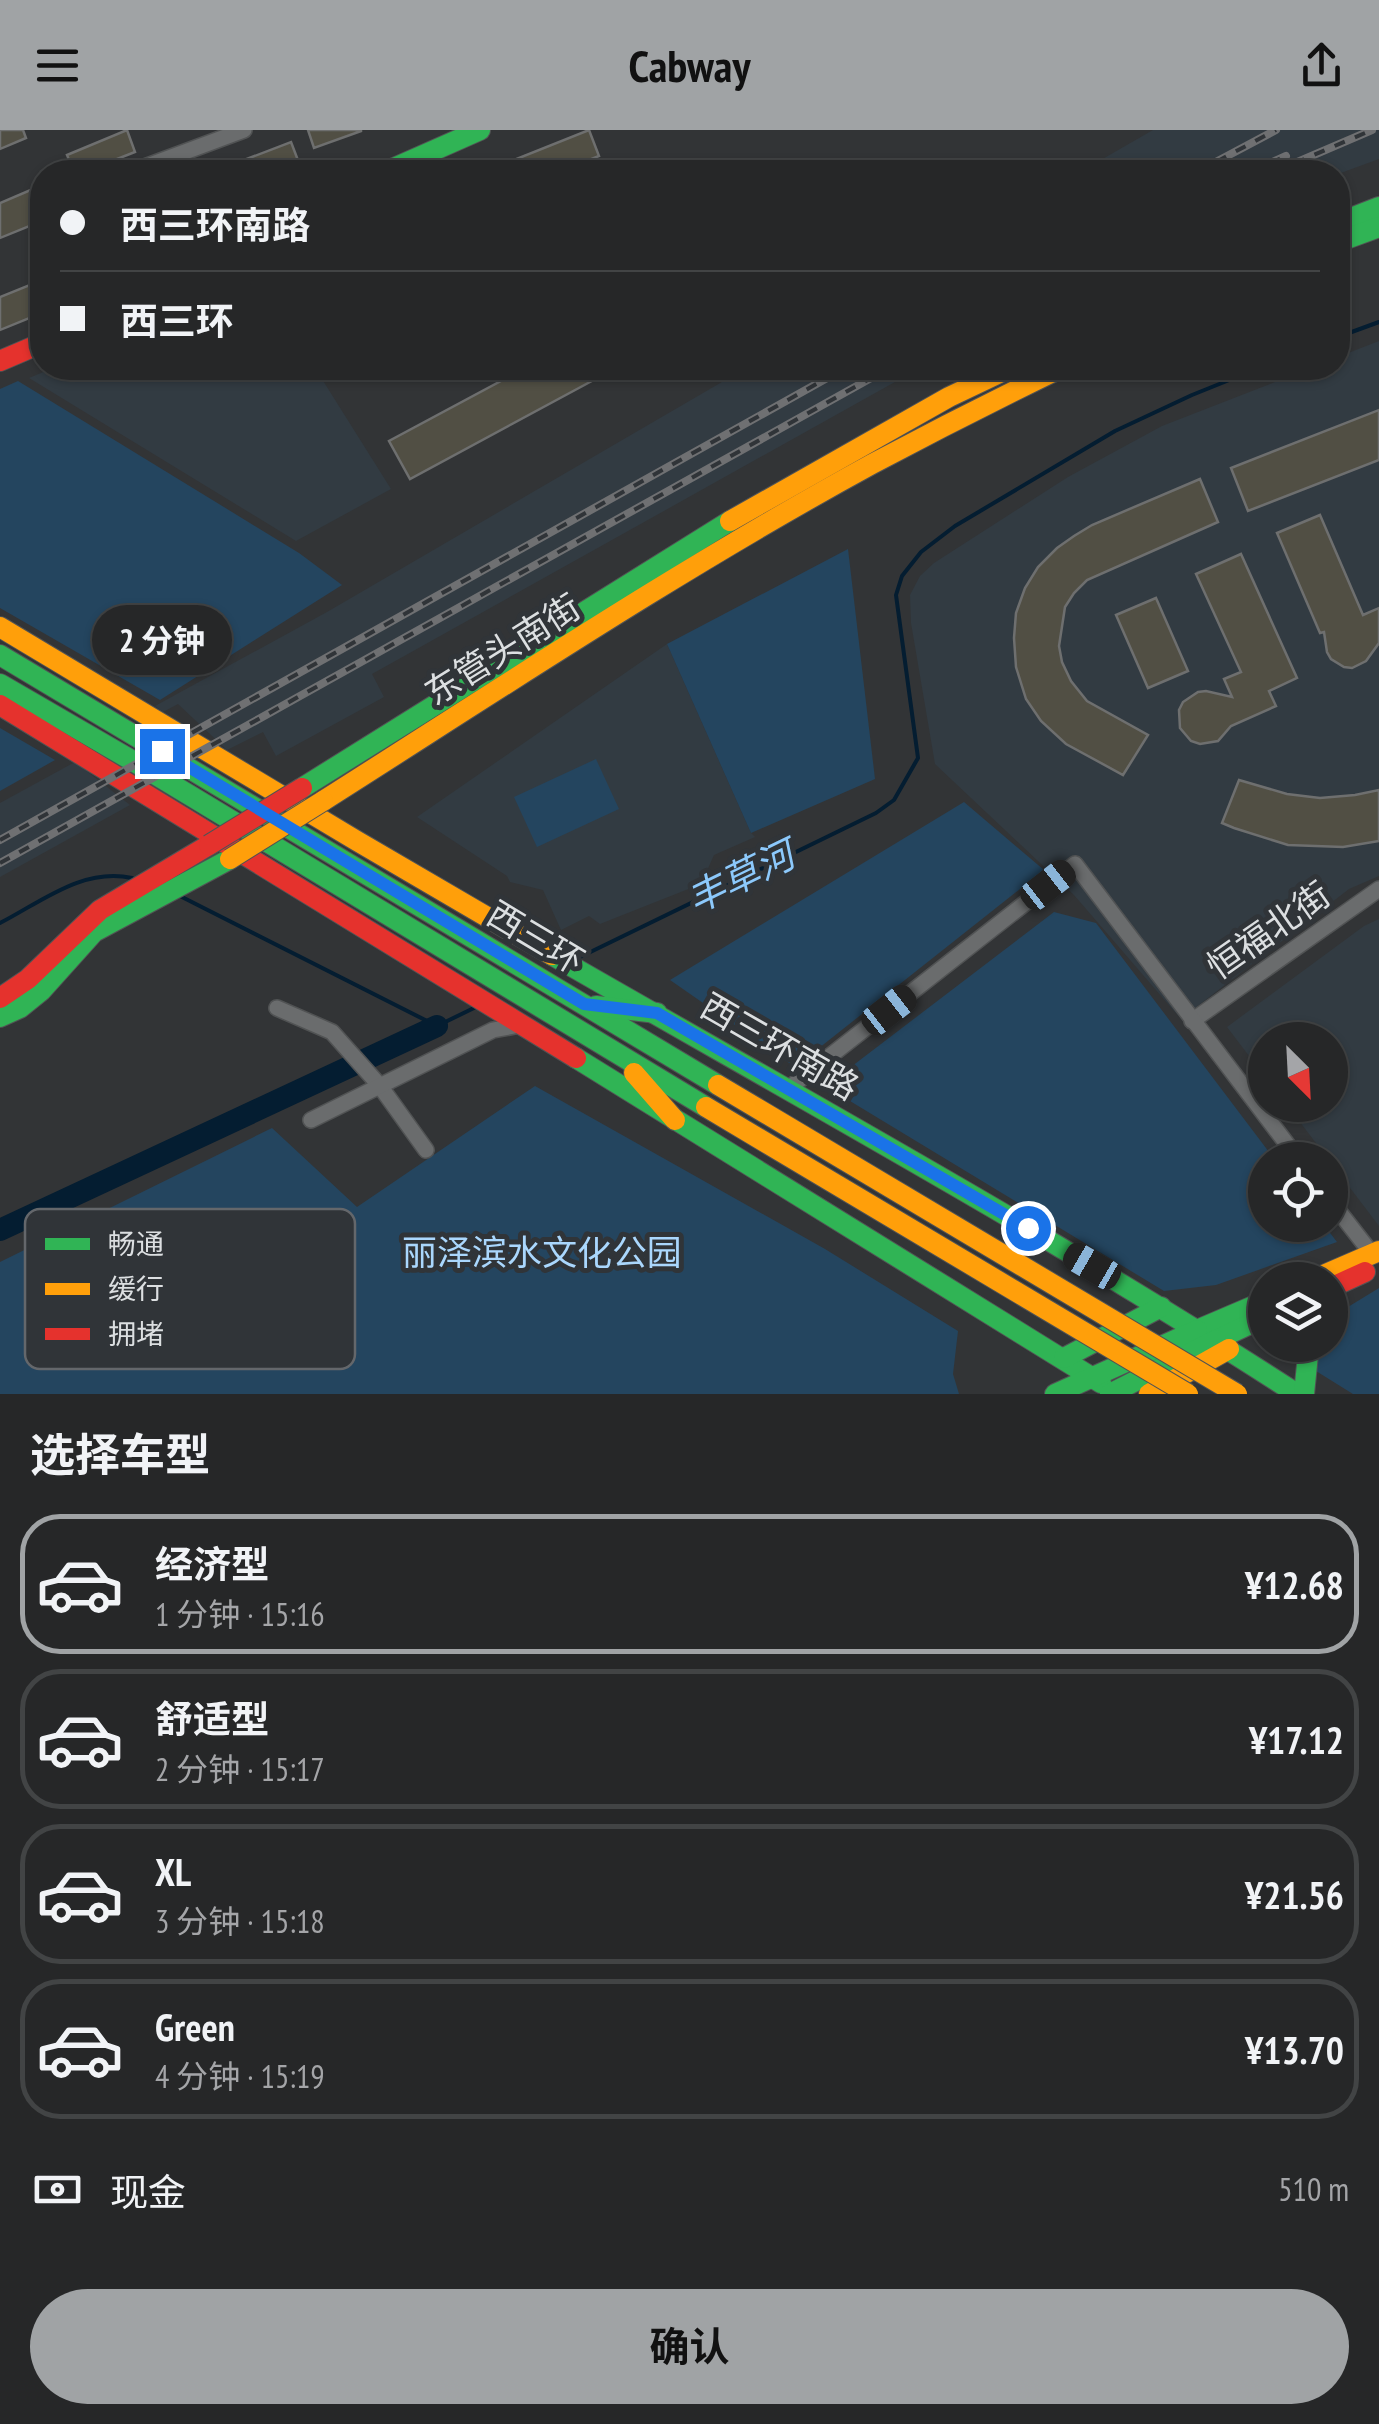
<!DOCTYPE html>
<html lang="zh">
<meta charset="utf-8">
<style>
body{margin:0;font-family:"PT Sans Narrow","Noto Sans SC",sans-serif;background:#2e2f30;color:#f1f3f6;height:100vh;display:flex;flex-direction:column;font-size:38px;white-space:nowrap}
*{box-sizing:border-box;margin:0}
p{font-size:32px;color:#a4a5a8}
.icon{flex:none;width:55px;height:55px;fill:none;stroke:currentColor;stroke-width:2;stroke-linecap:round;stroke-linejoin:round}
.map{position:relative;height:1264px;overflow:hidden}
.drawer{display:flex;flex-direction:column;background:#262728;flex:1}
.drawer>*{flex:none}
.banner{position:absolute;left:30px;top:30px;width:1320px;height:220px;border-radius:40px;box-shadow:0 2px 8px #0004,0 0 0 2px #424445;display:grid;align-content:center;height:220px;padding:0 30px;background:#262728}
.needle{width:65px;rotate:156deg}
.tools{position:absolute;left:1248px;top:892px;display:grid;gap:20px}
.tools a{display:grid;place-items:center;width:100px;height:100px;border-radius:50%;background:#262728;box-shadow:0 2px 8px #0004,0 0 0 2px #424445;font-size:50px}
.end{position:absolute;width:45px;height:45px;margin:-22px;border:12px solid #1a73e8;background:#fff;box-shadow:0 0 0 5px #fff}
.from{border-radius:50%}
.bubble{position:absolute;height:70px;border-radius:35px;background:#262728;box-shadow:0 2px 8px #0004,0 0 0 2px #424445;font-size:32px;font-weight:700;line-height:70px;text-align:center}
.car{position:absolute;width:30px;height:60px;margin:-30px -15px;border-radius:12px;box-shadow:0 0 8px 2px #0007;background:linear-gradient(#222 24%,#8ab4d8 0 40%,#222 0 76%,#8ab4d8 0 86%,#222 0)}
.banner b{display:flex;align-items:center;gap:35px;height:95px;font-size:38px}
.banner b+b{border-top:2px solid #424445}
.banner i{width:25px;height:25px;background:#f1f3f6}
ul{padding:0;list-style:none}
li{display:flex;align-items:center;gap:30px;height:140px;margin:0 20px 15px;padding:0 10px;border:5px solid #424445;border-radius:40px}
li div{flex:1}
li b{display:block;font-size:38px}
li em{font-style:normal;font-weight:700}
li.selected{border-color:#a0a3a5}
li>.icon{width:90px;height:90px;stroke-width:1.5}
h2{padding:0 30px;font-size:45px;line-height:120px}
.pay{display:flex;align-items:center;gap:25px;height:110px;padding:0 30px;font-size:38px}
.pay p{margin-inline-start:auto}
.action{display:flex;gap:20px;margin-top:auto;padding:20px 30px}
.action a{flex:1;height:115px;border-radius:60px;background:#a0a3a5;color:#111;font-size:40px;font-weight:700;line-height:115px;text-align:center}
header{display:flex;justify-content:space-between;align-items:center;height:130px;padding:0 30px;background:#a0a3a5;color:#111;font-size:45px;font-weight:700}
.map>svg:first-child{display:block}
.built{fill:#323b42}
.green{fill:#24455f}
.lines{fill:none;stroke-linecap:round;stroke-linejoin:round}
.stream{stroke:#041d31;stroke-width:4}
.river{stroke:#041d31;stroke-width:22}
.building{fill:#514f44;stroke:#6e6f6f;stroke-width:2.5}
.street-casing{stroke:#515354;stroke-width:18}
.fast-casing{stroke:#515354;stroke-width:22}
.slow-casing{stroke:#515354;stroke-width:22}
.jam-casing{stroke:#515354;stroke-width:22}
.street{stroke:#6a6c6d;stroke-width:15}
.fast{stroke:#30b455;stroke-width:20}
.slow{stroke:#ff9f0a;stroke-width:20}
.jam{stroke:#e5322d;stroke-width:20}
.rail-casing{stroke:#6f7072;stroke-width:8}
.rail{stroke:#303438;stroke-width:4;stroke-dasharray:11;stroke-linecap:butt}
.slow-bridge-casing{stroke:#515354;stroke-width:22;stroke-linecap:butt}
.jam-bridge-casing{stroke:#515354;stroke-width:22;stroke-linecap:butt}
.slow-bridge{stroke:#ff9f0a;stroke-width:20}
.jam-bridge{stroke:#e5322d;stroke-width:20}
.route{stroke:#1a73e8;stroke-width:12}
.labels{text-anchor:middle;dominant-baseline:central;stroke-width:10;stroke-linejoin:round;paint-order:stroke}
.street-label{font-size:35px;fill:#dcdfe1;stroke:#303438}
.park-label{font-size:35px;fill:#aad7fd;stroke:#303438}
.water-label{font-size:38px;font-style:italic;fill:#8cc9fc;stroke:#303438}
.key{fill:#303438;stroke:#64676b;stroke-width:2.5}
.key-label{font-size:28px;fill:#dcdfe1}
</style>
<header><svg class="icon" aria-label="menu" viewBox="0 0 24 24"><path d="M4 6h16M4 12h16M4 18h16"/></svg>Cabway<svg class="icon" aria-label="share" viewBox="0 0 24 24"><path d="M12 15V3M7 8l5-5 5 5M5 13v7h14v-7"/></svg></header>
<div class="map">
<svg width="1379" height="1264" viewBox="0 0 1379 1264">
<rect width="100%" height="100%" fill="#323436"/>
<g class="built">
<path d="M1153 0H1379V29L1338 44 1080 42Z"/>
<path d="M1379 211V746L1349 759 1181 889 1074 765 935 634 911 493 910 465 920 446 934 433 1068 347 1162 296 1311 238H1338V227Z"/>
<path d="M53 238H315L391 359 296 411 29 248Z"/>
<path d="M746 238H920L372 544 384 567 276 626 263 602 227 620 178 574 163 582 155 576 327 482Z"/>
<path d="M667 514 751 703 755 707 714 725 701 754 600 794 589 786 561 800 543 760 510 752 507 746 417 687Z"/>
<path d="M75 632 130 675 0 747V673Z"/>
<path d="M1379 789V1096L1287 975H1330V910H1265V947L1227 897 1364 796Z"/>
</g>
<g class="green">
<path d="M18 251 299 423 342 455 160 570 0 478V259Z"/>
<path d="M848 419 875 649 751 703 667 514Z"/>
<path d="M0 598 55 630 0 661Z"/>
<path d="M596 629 619 679 537 717 514 667Z"/>
<path d="M964 672 1044 740 795 937 670 850Z"/>
<path d="M1054 782 1096 793 1275 1030H1265V1095H1324L1337 1112 1216 1155 1164 1161 845 968 843 943Z"/>
<path d="M535 956 825 1119 958 1201 953 1244 959 1264H0V1132L272 998 357 1077Z"/>
<path d="M1379 1158V1264H1353L1316 1241V1215H1330V1188Z"/>
</g>
<g class="lines">
<g class="stream">
<path d="M1338 207 1379 192"/>
<path d="M178 765 437 896 478 876"/>
<path d="M0 793C41 772 83 737 132 748"/>
<path d="M576 829 876 683 894 670 918 628 896 465 902 446 921 422 955 396 1115 301 1192 265 1259 238"/>
</g>
<path class="river" d="M0 1100 437 896"/>
</g>
<g class="building">
<path d="M0 0H23L26 8 0 19Z"/>
<path d="M127 0 135 22 84 42H74L67 25Z"/>
<path d="M308 0H361V1L314 18Z"/>
<path d="M589 0 599 26 559 42H484Z"/>
<path d="M291 12 299 33 273 42H213Z"/>
<path d="M40 56 42 62V91L0 108V73Z"/>
<path d="M42 150V183L0 200V167Z"/>
<path d="M525 238H616L410 349 389 311Z"/>
<path d="M1379 280V330L1248 381 1231 338Z"/>
<path d="M1200 349 1218 392 1087 450 1074 463 1065 477 1059 516 1062 532 1071 551 1087 571 1148 605 1123 645 1066 614 1041 591 1026 569 1016 537 1014 508 1016 483 1025 458 1038 437 1057 418 1074 406 1092 395Z"/>
<path d="M1320 385 1363 485 1379 478V513L1366 531 1352 538 1344 537 1331 529 1327 522 1324 502 1320 503 1277 403Z"/>
<path d="M1241 424 1297 548 1269 561 1276 576 1231 596 1218 611 1200 614 1191 611 1180 598 1179 580 1183 572 1198 562 1206 561 1232 567 1224 549 1241 542 1196 444Z"/>
<path d="M1156 468 1188 541 1148 558 1116 485Z"/>
<path d="M1239 650 1287 664 1320 668 1355 665 1379 660V711L1343 717 1288 715 1234 698 1222 693Z"/>
</g>
<g class="lines">
<defs>
<g id="street">
<path d="M131 42 244 0"/>
<path d="M277 878 332 902 380 956 426 1020"/>
<path d="M1192 891 1379 759"/>
<path d="M788 959 1075 734 1299 1030"/>
<path d="M311 990 493 900 520 895"/>
<path d="M1330 1070 1372 1124"/>
</g>
<g id="fast">
<path d="M385 42 480 0"/>
<path d="M1338 93 1379 77"/>
<path d="M1338 112 1379 97"/>
<path d="M0 525 718 955"/>
<path d="M0 554 138 634 706 977"/>
<path d="M302 658 730 391"/>
<path d="M552 825C802 969 1055 1107 1297 1264"/>
<path d="M596 876 657 883"/>
<path d="M0 887 20 878 41 861 94 802 230 729"/>
<path d="M576 928 1101 1253"/>
<path d="M1197 1200 1265 1171"/>
<path d="M1216 1210 1265 1187"/>
<path d="M1064 1228 1161 1177"/>
<path d="M1055 1264 1197 1200"/>
<path d="M1110 1264 1216 1210"/>
<path d="M1304 1264 1309 1215"/>
</g>
<g id="slow">
<path d="M730 391 949 267 1010 238"/>
<path d="M0 497 357 711 552 825"/>
<path d="M323 671C504 556 683 437 872 334 934 301 997 269 1061 238"/>
<path d="M634 943 675 990"/>
<path d="M1312 1150 1379 1121"/>
<path d="M1149 1264 1229 1219"/>
</g>
<g id="jam">
<path d="M0 231 42 213"/>
<path d="M0 575 576 928"/>
<path d="M0 868 28 849 100 780 209 715"/>
<path d="M1330 1158 1365 1142"/>
</g>
</defs>
<use href="#street" class="street-casing"/>
<use href="#fast" class="fast-casing"/>
<use href="#slow" class="slow-casing"/>
<use href="#jam" class="jam-casing"/>
<use href="#street" class="street"/>
<use href="#fast" class="fast"/>
<use href="#slow" class="slow"/>
<use href="#jam" class="jam"/>
<defs>
<g id="rail">
<path d="M1197 42 1276 0"/>
<path d="M1250 42 1286 26"/>
<path d="M1274 42 1372 0"/>
<path d="M0 710 845 238"/>
<path d="M0 733 889 238"/>
</g>
</defs>
<use href="#rail" class="rail-casing"/>
<use href="#rail" class="rail"/>
<defs>
<g id="slow-bridge">
<path d="M230 729 323 671"/>
<path d="M718 955 1237 1264"/>
<path d="M706 977 1188 1264"/>
</g>
<path id="jam-bridge" d="M209 715 302 658"/>
</defs>
<use href="#slow-bridge" class="slow-bridge-casing"/>
<use href="#jam-bridge" class="jam-bridge-casing"/>
<use href="#slow-bridge" class="slow-bridge"/>
<use href="#jam-bridge" class="jam-bridge"/>
</g>
<g class="lines">
<path class="route" d="M162 621 584 874 657 883 1028 1098"/>
</g>
<g class="labels">
<g class="street-label">
<text transform="translate(502 519) rotate(-32)">东管头南街</text>
<text transform="translate(1268 800) rotate(-35)">恒福北街</text>
<text transform="translate(536 807) rotate(31)">西三环</text>
<text transform="translate(780 916) rotate(30)">西三环南路</text>
</g>
<g class="park-label">
<text x="542" y="1122">丽泽滨水文化公园</text>
</g>
<g class="water-label">
<text transform="translate(740 746) rotate(-26)">丰草河</text>
</g>
</g>
<rect x="25" y="1079" width="330" height="160" rx="15" class="key"/>
<rect x="45" y="1108" width="45" height="12" fill="#30b455"/>
<rect x="45" y="1153" width="45" height="12" fill="#ff9f0a"/>
<rect x="45" y="1198" width="45" height="12" fill="#e5322d"/>
<g class="key-label">
<text x="108" y="1124">畅通</text>
<text x="108" y="1169">缓行</text>
<text x="108" y="1214">拥堵</text>
</g>
</svg>
<div class="tools">
<a><svg class="needle" viewBox="-14 -14 28 28"><path d="M0-13l5 13h-10z" fill="#e53935"/><path d="M0 13l5-13h-10z" fill="#a4a5a8"/></svg></a>
<a><svg class="icon" aria-label="locate" viewBox="0 0 24 24"><circle cx="12" cy="12" r="6"/><path d="M12 2v4M12 18v4M2 12h4M18 12h4"/></svg></a>
<a><svg class="icon" aria-label="layers" viewBox="0 0 24 24"><path d="M12 4l9 5-9 5-9-5zM3 14l9 5 9-5"/></svg></a>
</div>
<i class="end from" style="left:1028px;top:1098px"></i>
<i class="end" style="left:162px;top:621px"></i>
<div class="bubble" style="left:92px;top:475px;width:140px">2 分钟</div>
<i class="car" style="left:1048px;top:755px;rotate:52deg"></i>
<i class="car" style="left:889px;top:880px;rotate:52deg"></i>
<i class="car" style="left:1092px;top:1136px;rotate:300deg"></i>
<div class="banner">
<b><i class="from"></i>西三环南路</b>
<b><i></i>西三环</b>
</div>
</div>
<section class="drawer">
<h2>选择车型</h2>
<ul>
<li class="selected"><svg class="icon" aria-label="car" viewBox="0 0 24 24"><path d="M5 17H2v-5l4-1 3-4h7l3 4 3 1v5h-3M9 17h6M6 11h13"/><circle cx="7" cy="17" r="2"/><circle cx="17" cy="17" r="2"/></svg><div><b>经济型</b><p>1 分钟 · 15:16</p></div><em>¥12.68</em></li>
<li><svg class="icon" aria-label="car" viewBox="0 0 24 24"><path d="M5 17H2v-5l4-1 3-4h7l3 4 3 1v5h-3M9 17h6M6 11h13"/><circle cx="7" cy="17" r="2"/><circle cx="17" cy="17" r="2"/></svg><div><b>舒适型</b><p>2 分钟 · 15:17</p></div><em>¥17.12</em></li>
<li><svg class="icon" aria-label="car" viewBox="0 0 24 24"><path d="M5 17H2v-5l4-1 3-4h7l3 4 3 1v5h-3M9 17h6M6 11h13"/><circle cx="7" cy="17" r="2"/><circle cx="17" cy="17" r="2"/></svg><div><b>XL</b><p>3 分钟 · 15:18</p></div><em>¥21.56</em></li>
<li><svg class="icon" aria-label="car" viewBox="0 0 24 24"><path d="M5 17H2v-5l4-1 3-4h7l3 4 3 1v5h-3M9 17h6M6 11h13"/><circle cx="7" cy="17" r="2"/><circle cx="17" cy="17" r="2"/></svg><div><b>Green</b><p>4 分钟 · 15:19</p></div><em>¥13.70</em></li>
</ul>
<div class="pay"><svg class="icon" aria-label="cash" viewBox="0 0 24 24"><path d="M3 7h18v10H3z"/><circle cx="12" cy="12" r="2"/></svg>现金<p>510 m</p></div>
<div class="action"><a>确认</a></div>
</section>
